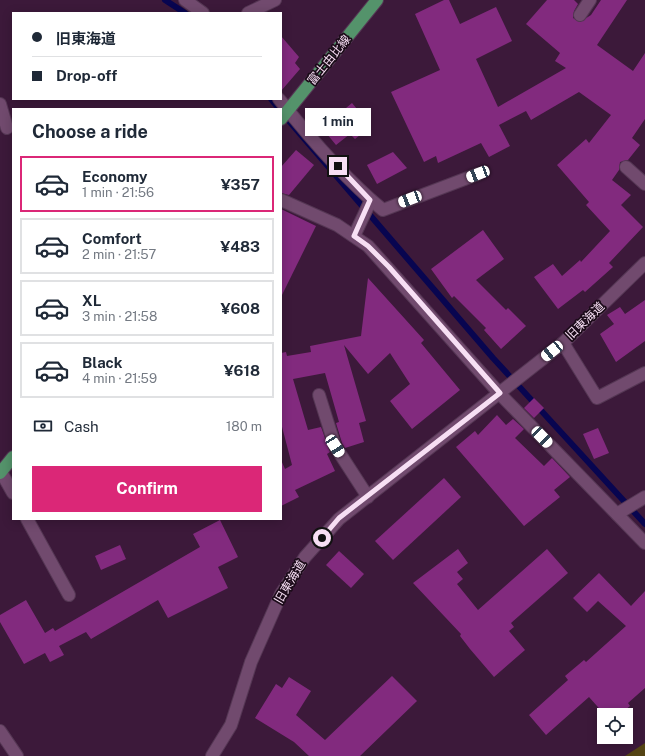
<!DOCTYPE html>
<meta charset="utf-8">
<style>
body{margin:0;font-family:"Public Sans","Noto Sans JP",sans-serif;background:#f6f6f7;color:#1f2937;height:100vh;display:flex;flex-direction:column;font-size:15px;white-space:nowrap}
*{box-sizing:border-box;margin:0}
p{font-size:13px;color:#747a83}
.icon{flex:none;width:22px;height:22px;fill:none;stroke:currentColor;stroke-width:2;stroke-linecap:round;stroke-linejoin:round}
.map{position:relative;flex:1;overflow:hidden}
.drawer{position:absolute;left:12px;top:108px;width:270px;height:412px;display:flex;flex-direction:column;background:#fff;border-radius:0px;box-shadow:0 2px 10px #0003}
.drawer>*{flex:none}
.banner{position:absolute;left:12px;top:12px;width:270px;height:88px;border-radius:0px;box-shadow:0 2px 10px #0003;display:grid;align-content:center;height:88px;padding:0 20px;background:#fff}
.fabs{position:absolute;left:597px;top:708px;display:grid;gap:8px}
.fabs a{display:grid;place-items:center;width:36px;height:36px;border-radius:0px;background:#fff;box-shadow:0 2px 10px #0003;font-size:20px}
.end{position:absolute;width:18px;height:18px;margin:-9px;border:5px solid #f7dff4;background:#111;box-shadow:0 0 0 2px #111}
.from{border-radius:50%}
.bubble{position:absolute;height:28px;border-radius:0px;background:#fff;box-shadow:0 2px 10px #0003;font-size:13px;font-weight:700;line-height:28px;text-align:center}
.car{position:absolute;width:12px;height:24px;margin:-12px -6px;border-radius:5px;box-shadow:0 0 3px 1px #0007;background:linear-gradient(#fff 24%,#345 0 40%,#fff 0 76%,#345 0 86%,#fff 0)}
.banner b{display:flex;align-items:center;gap:14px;height:38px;font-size:15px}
.banner b+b{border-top:1px solid #e0e1e3}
.banner i{width:10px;height:10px;background:#1f2937}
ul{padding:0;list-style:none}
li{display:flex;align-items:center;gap:12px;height:56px;margin:0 8px 6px;padding:0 12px;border:2px solid #e0e1e3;border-radius:0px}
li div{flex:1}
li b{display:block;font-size:15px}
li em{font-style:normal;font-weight:700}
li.active{border-color:#db2777}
li>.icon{width:36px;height:36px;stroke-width:1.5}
h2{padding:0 20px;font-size:18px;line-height:48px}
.pay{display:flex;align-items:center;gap:10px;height:44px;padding:0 20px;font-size:15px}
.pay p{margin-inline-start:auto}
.button{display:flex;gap:8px;margin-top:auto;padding:8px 20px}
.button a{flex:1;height:46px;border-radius:0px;background:#db2777;color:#fff;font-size:16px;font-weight:700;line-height:46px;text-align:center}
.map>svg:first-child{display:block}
.garden{fill:#544414}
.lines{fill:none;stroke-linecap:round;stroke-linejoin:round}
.stream{stroke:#080550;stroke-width:6}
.building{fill:#822a7e}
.minor-casing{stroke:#553754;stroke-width:14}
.major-casing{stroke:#553754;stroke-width:14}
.minor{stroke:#714a6e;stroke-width:12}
.major{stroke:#54936b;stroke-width:12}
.route{stroke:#f7dff4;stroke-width:5}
.labels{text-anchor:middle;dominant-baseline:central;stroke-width:3.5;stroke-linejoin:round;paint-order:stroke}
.street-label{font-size:12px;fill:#f7dff4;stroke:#1b0b19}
</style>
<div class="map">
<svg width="645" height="756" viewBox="0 0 645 756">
<rect width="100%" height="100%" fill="#3c193a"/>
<path class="garden" d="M645 743V756H625Z"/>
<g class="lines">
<g class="stream">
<path d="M165 0 185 13"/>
<path d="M271 99 279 109"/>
<path d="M283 114 493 358 645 524"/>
</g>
</g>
<g class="building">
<path d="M444 0H449L460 24 496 7 512 41 476 59 498 107 566 68 555 61 560 53 526 24 547 0H574L578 4 574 11 573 18 580 22 591 15 601 0H627L597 45 633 71 645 53V119L632 138 640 145 628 160 620 162 619 170 612 180 631 195 621 205 643 227 609 263 613 267 585 292 583 290 558 309 534 277 553 264 562 276 580 260 581 262 610 231 586 205 589 202 557 165 586 139 589 143 611 115 579 92 531 120 526 111 499 125 510 146 489 157 481 143 438 163 436 156 424 162 391 92 440 70 415 14Z"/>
<path d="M281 36 299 57 295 63 300 69 281 91Z"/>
<path d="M352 103 371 126 355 139 350 134 336 145 322 128Z"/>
<path d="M296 150 314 165 289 195 281 193V167Z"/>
<path d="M393 152 407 168 377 184 367 165Z"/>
<path d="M281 209 316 226 281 297Z"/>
<path d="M483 230 504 259 476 280 506 310 508 308 526 326 501 349 484 330 486 328 454 296 452 298 431 269Z"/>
<path d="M368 278 424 340 421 343 460 390 412 429 390 401 410 384 390 353 368 374 344 345 366 421 359 423 364 442 345 448 342 443 336 423 339 422 325 373 293 379 308 430 321 427 330 452 327 454 335 471 295 490 299 497 281 506V460L285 469 292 465 281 423V353L286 352 287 356 311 352 310 346 361 336Z"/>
<path d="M645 300V341L616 362 600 334 614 324 607 315 620 307 625 314Z"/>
<path d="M534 398 544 408 534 418 524 408Z"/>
<path d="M497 415 506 425 513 419 524 429 515 438 544 466 552 458 570 477 554 490 560 497 524 526 456 447 475 431 478 435Z"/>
<path d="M598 428 609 453 594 459 583 434Z"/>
<path d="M444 478 461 497 393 560 375 541Z"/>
<path d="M220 520 238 557 218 567 228 588 168 618 158 600 91 639 86 632 59 646 64 655 50 662 45 653 24 664 0 622V615L26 600 45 633 53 628 55 631 200 547 193 534Z"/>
<path d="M120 545 126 559 101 570 95 556Z"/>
<path d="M458 549 468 563 457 572 463 579 457 584 478 610 547 549 568 573 511 623 514 627 509 631 525 650 494 677 470 649 460 636 461 634 413 583Z"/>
<path d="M339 551 364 574 351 588 326 565Z"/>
<path d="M599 573 631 606 645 591V688L628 703 630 706 619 715H605L589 697 546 735 529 715 568 680 565 676 584 660 586 662 626 626 598 601 587 612 573 598Z"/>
<path d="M392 676 417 701 360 756H309L294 742 255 718 276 684 282 688 289 677 311 691 296 715 325 740Z"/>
</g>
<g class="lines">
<defs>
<g id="minor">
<path d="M185 0 203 13"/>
<path d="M248 13 275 0"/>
<path d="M580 15 590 0"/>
<path d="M279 99C310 138 344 178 383 210L478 174"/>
<path d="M0 104 7 128"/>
<path d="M626 167 645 184"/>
<path d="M281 200 337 225 368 246 499 393 645 543"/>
<path d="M354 236 371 200"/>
<path d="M563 343 597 398 645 373"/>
<path d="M319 395 335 446 368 497"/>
<path d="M1 472 13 493"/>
<path d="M617 514 645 497"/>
<path d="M27 519 69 595"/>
<path d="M0 731 17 756"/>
<path d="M212 756 231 725 251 662 281 594 305 557 339 519 563 343 645 263"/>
</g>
<g id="major">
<path d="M281 119 377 0"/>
<path d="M0 473 13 457"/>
</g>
</defs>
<use href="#minor" class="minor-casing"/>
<use href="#major" class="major-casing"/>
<use href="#minor" class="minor"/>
<use href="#major" class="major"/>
</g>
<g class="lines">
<path class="route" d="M322 538 339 518 500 393 389 267 368 246 354 236 370 200 338 166"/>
</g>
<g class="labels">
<g class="street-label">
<text transform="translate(329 60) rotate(-51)">富士由比線</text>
<text transform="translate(585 321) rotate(-44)">旧東海道</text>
<text transform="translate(290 582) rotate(-59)">旧東海道</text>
</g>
</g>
</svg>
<div class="fabs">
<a><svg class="icon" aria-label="locate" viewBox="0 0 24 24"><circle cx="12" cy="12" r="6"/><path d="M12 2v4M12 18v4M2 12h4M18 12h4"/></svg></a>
</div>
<i class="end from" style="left:322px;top:538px"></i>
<i class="end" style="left:338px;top:166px"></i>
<div class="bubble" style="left:305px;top:108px;width:66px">1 min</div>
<i class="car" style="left:478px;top:174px;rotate:249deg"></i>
<i class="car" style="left:410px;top:199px;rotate:249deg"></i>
<i class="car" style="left:552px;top:351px;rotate:231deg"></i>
<i class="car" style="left:542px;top:437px;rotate:136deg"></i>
<i class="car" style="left:335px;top:446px;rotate:147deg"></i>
<div class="banner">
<b><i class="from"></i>旧東海道</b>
<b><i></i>Drop-off</b>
</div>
<section class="drawer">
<h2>Choose a ride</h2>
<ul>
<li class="active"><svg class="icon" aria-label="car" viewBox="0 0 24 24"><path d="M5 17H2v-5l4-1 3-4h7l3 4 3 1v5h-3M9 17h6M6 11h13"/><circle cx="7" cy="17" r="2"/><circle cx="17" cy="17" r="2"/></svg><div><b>Economy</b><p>1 min · 21:56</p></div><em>¥357</em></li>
<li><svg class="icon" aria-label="car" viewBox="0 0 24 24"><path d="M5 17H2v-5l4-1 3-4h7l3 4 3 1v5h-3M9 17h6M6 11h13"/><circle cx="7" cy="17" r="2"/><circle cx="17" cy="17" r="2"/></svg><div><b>Comfort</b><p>2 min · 21:57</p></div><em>¥483</em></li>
<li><svg class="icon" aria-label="car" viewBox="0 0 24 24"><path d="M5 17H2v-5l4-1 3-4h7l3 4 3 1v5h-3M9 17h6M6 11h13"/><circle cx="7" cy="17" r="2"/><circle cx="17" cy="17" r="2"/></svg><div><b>XL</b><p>3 min · 21:58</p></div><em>¥608</em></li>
<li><svg class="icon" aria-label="car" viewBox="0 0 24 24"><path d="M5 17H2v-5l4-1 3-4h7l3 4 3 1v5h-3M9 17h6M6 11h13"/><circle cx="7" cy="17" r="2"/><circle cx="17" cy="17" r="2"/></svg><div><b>Black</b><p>4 min · 21:59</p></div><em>¥618</em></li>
</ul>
<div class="pay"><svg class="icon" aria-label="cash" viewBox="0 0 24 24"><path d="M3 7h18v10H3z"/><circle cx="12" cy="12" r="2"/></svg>Cash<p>180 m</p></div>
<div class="button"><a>Confirm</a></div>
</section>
</div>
